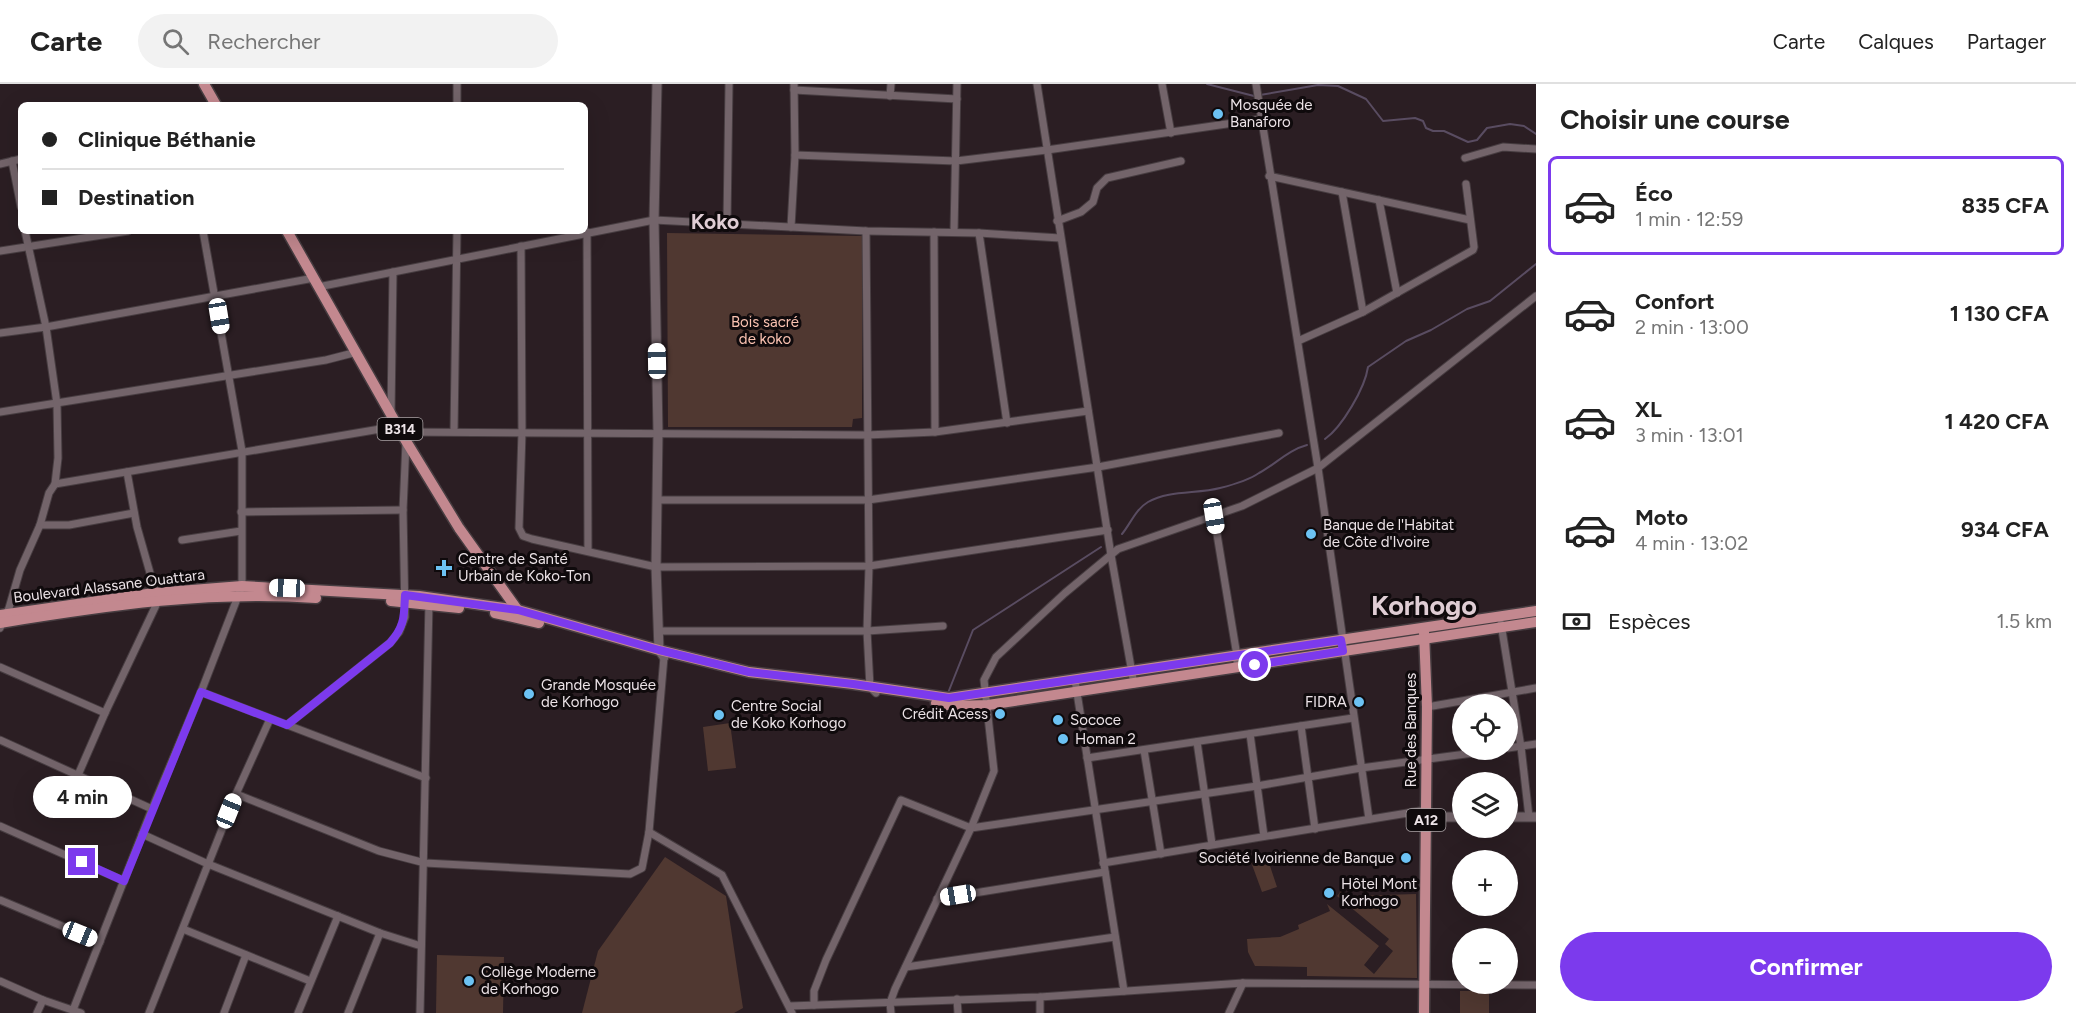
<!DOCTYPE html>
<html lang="fr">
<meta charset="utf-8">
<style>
body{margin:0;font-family:Figtree,sans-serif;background:#f2f2f2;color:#222;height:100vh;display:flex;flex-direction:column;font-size:22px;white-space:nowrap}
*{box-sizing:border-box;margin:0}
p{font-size:20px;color:#767676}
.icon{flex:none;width:33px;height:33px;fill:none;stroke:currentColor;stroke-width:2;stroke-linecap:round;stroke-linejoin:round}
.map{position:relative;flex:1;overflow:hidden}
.side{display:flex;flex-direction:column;background:#fff;width:540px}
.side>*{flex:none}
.hud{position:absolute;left:18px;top:18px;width:570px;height:132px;border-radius:9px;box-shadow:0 6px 24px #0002;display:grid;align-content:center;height:132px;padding:0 24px;background:#fff}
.fabs{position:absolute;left:1452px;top:610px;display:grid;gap:12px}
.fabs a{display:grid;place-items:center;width:66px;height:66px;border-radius:50%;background:#fff;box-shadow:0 6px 24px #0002;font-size:30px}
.end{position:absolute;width:27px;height:27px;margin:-14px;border:8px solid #7c3aed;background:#fff;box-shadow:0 0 0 3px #fff}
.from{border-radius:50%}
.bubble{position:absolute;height:42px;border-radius:21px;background:#fff;box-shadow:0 6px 24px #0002;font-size:20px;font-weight:700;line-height:42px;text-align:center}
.car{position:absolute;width:18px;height:36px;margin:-18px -9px;border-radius:8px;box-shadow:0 0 4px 2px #0007;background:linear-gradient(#fff 24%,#345 0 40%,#fff 0 76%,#345 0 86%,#fff 0)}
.hud b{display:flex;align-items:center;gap:21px;height:57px;font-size:22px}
.hud b+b{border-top:2px solid #e0e0e0}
.hud i{width:15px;height:15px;background:#222}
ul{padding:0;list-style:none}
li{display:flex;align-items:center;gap:18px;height:99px;margin:0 12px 9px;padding:0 12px;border:3px solid transparent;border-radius:9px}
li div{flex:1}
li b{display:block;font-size:22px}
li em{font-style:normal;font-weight:700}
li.selected{border-color:#7c3aed}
li>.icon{width:54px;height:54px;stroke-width:1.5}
h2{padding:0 24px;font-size:27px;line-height:72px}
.pay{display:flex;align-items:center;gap:15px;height:66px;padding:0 24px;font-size:22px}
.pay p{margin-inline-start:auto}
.button{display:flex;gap:12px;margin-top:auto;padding:12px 24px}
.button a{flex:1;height:69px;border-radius:36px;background:#7c3aed;color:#fff;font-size:24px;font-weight:700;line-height:69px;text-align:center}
header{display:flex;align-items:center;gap:36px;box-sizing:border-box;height:84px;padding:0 30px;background:#fff;border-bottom:2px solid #e0e0e0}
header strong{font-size:28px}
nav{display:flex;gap:33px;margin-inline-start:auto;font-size:21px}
.search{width:420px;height:54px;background:#f2f2f2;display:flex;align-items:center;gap:15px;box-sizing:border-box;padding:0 21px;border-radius:33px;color:#767676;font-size:22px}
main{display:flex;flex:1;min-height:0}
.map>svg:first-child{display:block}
.green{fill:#503831}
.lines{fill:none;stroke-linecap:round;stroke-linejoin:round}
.stream{stroke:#594c61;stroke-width:2}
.street-casing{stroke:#473d41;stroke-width:9}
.secondary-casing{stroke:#473d41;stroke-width:11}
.primary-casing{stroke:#473d41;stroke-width:13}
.street{stroke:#73646a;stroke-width:7}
.secondary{stroke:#73646a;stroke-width:9}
.primary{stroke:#c3888f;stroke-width:10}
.route{stroke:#7c3aed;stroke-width:8}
.poi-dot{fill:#6cc2f3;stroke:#0f0a0c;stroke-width:2}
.labels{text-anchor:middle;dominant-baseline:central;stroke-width:6;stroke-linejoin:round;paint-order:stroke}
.shield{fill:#0f0a0c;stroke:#aaa2a5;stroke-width:1.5}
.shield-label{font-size:14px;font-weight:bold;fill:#ece3e7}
.poi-label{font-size:15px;fill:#ece3e7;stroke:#0f0a0c;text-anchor:start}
.park-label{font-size:15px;fill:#fac2b1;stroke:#0f0a0c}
.street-label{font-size:15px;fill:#ece3e7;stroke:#0f0a0c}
.district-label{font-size:21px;font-weight:bold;fill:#dfcdd4;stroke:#0f0a0c}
.town-label{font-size:27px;font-weight:bold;fill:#dfcdd4;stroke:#0f0a0c}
</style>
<header>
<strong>Carte</strong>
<div class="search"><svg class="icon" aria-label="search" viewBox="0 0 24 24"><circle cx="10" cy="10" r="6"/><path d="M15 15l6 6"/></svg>Rechercher</div>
<nav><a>Carte</a><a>Calques</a><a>Partager</a></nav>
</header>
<main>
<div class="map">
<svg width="1536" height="929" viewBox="0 0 1536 929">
<rect width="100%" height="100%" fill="#2b1e23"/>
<g class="green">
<path d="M667 149 862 152V334L853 335 852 343H668Z"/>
<path d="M730 639 736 684 708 687 703 643Z"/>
<path d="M665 773 726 812 743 924 734 929H582L598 867Z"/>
<path d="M1267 773 1277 803 1262 808 1251 778Z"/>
<path d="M1341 807 1351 812 1416 810 1417 894 1307 892V883L1255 882 1248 868 1247 855 1280 853 1299 845 1298 841 1330 827 1327 820 1379 862 1364 881 1374 890 1393 867 1385 860 1389 855 1337 812Z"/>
<path d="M437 871 504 873 503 929H436Z"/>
<rect x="1460" y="907" width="29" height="22"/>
</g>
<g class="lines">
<g class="stream">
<path d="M1207 0 1254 12 1318 1 1338 2 1366 15 1383 37 1415 34 1423 37 1426 44 1433 47H1444L1468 58 1477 56 1487 44 1510 40 1524 42 1536 50"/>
<path d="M1325 355C1342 343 1365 304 1368 283L1406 257 1431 246 1467 225 1490 217 1536 180"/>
<path d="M1122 450C1131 439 1135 426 1148 418 1169 406 1197 410 1220 404 1232 401 1249 396 1259 389 1276 380 1288 366 1307 361"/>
<path d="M948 609 973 546 1101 463"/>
<path d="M938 634 942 622"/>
</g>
<defs>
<g id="street">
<path d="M457 0V21"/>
<path d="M1037 0 1111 471 1134 600"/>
<path d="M1162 0 1171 49"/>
<path d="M1256 0 1318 384 1369 735"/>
<path d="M794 6 957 15"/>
<path d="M890 12 891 0"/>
<path d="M795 71 956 77 1047 66 1261 35"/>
<path d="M1465 74 1503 63 1536 65"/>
<path d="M12 77 21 123"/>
<path d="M0 80 21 75"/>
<path d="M1269 92 1470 136"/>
<path d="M1342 108 1363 228"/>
<path d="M1379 116 1397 209"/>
<path d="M1057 137 1081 128 1093 118 1097 104 1107 94 1181 77"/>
<path d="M727 139 729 0"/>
<path d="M791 143 795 71 794 0"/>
<path d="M866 147 869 482 867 547 870 603 876 609"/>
<path d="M587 148 588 467"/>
<path d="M934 148 935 348"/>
<path d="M954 148 957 0"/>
<path d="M979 149 1007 339"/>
<path d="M521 162 522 348 519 444 523 452 532 455 656 483 869 482 1108 446"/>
<path d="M0 167 128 147"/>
<path d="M318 203 654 136 866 147 979 149 1060 154"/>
<path d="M0 249 46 243 314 194"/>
<path d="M1298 257 1363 228 1473 166 1474 163 1466 100"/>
<path d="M0 328 326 276 357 268"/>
<path d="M391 329 393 188"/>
<path d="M454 347 457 147"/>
<path d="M402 348 867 351 935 348 1088 327"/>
<path d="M55 400 398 342"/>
<path d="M657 416H868L1098 383 1279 349"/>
<path d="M241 428 403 426"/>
<path d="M1214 432 1237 572V584"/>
<path d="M40 441H69L134 429"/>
<path d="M182 456 241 447"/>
<path d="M1501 540 1521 663 1529 733"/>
<path d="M0 544 9 524 20 486 40 441 49 409 55 400 58 374 57 320 46 243 25 147"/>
<path d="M659 547H867L943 542"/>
<path d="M0 583 105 629"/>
<path d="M1075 596 1124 907"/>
<path d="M201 608 426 694"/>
<path d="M1427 623 1536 604"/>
<path d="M287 641 390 559 399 548 405 533 403 426 406 358"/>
<path d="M1301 642 1315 745"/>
<path d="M1250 650 1264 752"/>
<path d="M0 656 152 725"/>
<path d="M1197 658 1212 760"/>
<path d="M1508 664 1536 660"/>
<path d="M1144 666 1161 770"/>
<path d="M1087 674 1353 634"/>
<path d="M78 691 105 629 158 517 137 443 127 388"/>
<path d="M236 710 379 767 425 779 630 790 642 784 649 748 664 573"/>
<path d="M0 742 124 797"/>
<path d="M649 748 722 791 792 929"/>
<path d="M142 750 208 780 380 849 421 862"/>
<path d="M1103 779 1426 726"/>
<path d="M937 815 1105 788"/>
<path d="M0 816 100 858"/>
<path d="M183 845 310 897"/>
<path d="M906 883 1115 853"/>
<path d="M0 897 43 916 81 929"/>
<path d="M957 915 958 929"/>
<path d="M814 921V907L826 876 901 716 971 744 1257 702 1361 684 1496 666"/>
<path d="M790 922 1040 913 1243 899 1536 901"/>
<path d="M73 926 152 725 201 608 242 502V367L203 147"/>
<path d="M37 929 43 916"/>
<path d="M149 929 236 710 270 635"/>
<path d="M224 929 246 871"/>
<path d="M298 929 338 832"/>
<path d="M348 929 380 849"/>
<path d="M420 929 429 518"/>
<path d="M891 929 890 919 895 905 971 744 994 687 984 596 996 573 1065 509 1118 465 1242 422 1318 384 1536 212"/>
<path d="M1040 929V913"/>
<path d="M1229 929 1243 899"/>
</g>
<g id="secondary">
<path d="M657 0 654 136 658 348 656 483 659 566 664 573"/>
<path d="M1426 733H1462"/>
<path d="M1508 733H1536"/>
</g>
<g id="primary">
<path d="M204 0 216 21"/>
<path d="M287 147 406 357 459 444 519 528"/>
<path d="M391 517 459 524"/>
<path d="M495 529 539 539"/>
<path d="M0 531 154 509 242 502 419 512 518 526 659 566 749 588 853 600 949 614 1536 527"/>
<path d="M0 539C104 522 211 506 316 514"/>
<path d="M1424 548 1427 623 1424 929"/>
<path d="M936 619 954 622 988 621 1536 538"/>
</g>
</defs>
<use href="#street" class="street-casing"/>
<use href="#secondary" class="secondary-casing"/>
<use href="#primary" class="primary-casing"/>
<use href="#street" class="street"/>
<use href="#secondary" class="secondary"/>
<use href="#primary" class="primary"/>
</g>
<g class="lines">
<path class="route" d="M82 778 124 797 201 608 287 641 390 559C405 542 404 532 405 511L518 526 659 566 749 588 853 600 949 614 1341 556 1343 567 1255 581"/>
</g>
<g class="poi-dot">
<circle cx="1218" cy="30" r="6"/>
<circle cx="1311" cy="450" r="6"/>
<path d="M441 475h6v6h6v6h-6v6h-6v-6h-6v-6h6z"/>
<circle cx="529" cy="610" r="6"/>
<circle cx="1359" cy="618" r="6"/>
<circle cx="1000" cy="630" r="6"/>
<circle cx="719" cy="631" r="6"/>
<circle cx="1058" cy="636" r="6"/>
<circle cx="1063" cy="655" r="6"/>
<circle cx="1406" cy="774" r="6"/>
<circle cx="1329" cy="809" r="6"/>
<circle cx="469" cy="897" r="6"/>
</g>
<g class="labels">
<g class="shield">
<rect x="377.5" y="334" width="45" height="22" rx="4.5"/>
<rect x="1406.5" y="725" width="39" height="22" rx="4.5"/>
</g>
<g class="shield-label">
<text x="400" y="345">B314</text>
<text x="1426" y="736">A12</text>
</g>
<g class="poi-label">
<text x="1230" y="21">Mosquée de<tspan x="1230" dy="17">Banaforo</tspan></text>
<text x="1323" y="441">Banque de l'Habitat<tspan x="1323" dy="17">de Côte d'Ivoire</tspan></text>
<text x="458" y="475">Centre de Santé<tspan x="458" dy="17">Urbain de Koko-Ton</tspan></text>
<text x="541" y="601">Grande Mosquée<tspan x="541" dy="17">de Korhogo</tspan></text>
<text x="1347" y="618" text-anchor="end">FIDRA</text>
<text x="731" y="622">Centre Social<tspan x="731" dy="17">de Koko Korhogo</tspan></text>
<text x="988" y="630" text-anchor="end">Crédit Acess</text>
<text x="1070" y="636">Sococe</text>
<text x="1075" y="655">Homan 2</text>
<text x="1394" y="774" text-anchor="end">Société Ivoirienne de Banque</text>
<text x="1341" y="800">Hôtel Mont<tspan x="1341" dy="17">Korhogo</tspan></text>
<text x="481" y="888">Collège Moderne<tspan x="481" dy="17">de Korhogo</tspan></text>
</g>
<g class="park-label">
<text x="765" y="238">Bois sacré<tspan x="765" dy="17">de koko</tspan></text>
</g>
<g class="street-label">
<text transform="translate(109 502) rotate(-7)">Boulevard Alassane Ouattara</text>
<text transform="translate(1411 646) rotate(-90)">Rue des Banques</text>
</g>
<g class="district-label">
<text x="715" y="137">Koko</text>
</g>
<g class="town-label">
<text x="1424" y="521">Korhogo</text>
</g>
</g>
</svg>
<div class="fabs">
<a><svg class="icon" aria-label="locate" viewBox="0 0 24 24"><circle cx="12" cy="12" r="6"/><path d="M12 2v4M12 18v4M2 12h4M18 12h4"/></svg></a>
<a><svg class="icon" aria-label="layers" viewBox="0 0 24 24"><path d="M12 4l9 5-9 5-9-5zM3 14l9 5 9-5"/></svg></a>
<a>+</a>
<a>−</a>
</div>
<i class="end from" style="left:1255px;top:581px"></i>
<i class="end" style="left:82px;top:778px"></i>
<div class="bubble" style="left:33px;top:692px;width:99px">4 min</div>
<i class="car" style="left:219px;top:232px;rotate:171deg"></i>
<i class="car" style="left:657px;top:277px;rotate:359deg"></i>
<i class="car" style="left:1214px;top:432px;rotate:171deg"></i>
<i class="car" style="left:287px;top:504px;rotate:272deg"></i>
<i class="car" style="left:229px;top:727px;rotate:22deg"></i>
<i class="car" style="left:958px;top:811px;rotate:261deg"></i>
<i class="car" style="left:80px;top:850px;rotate:112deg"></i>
<div class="hud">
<b><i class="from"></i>Clinique Béthanie</b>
<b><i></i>Destination</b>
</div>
</div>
<section class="side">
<h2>Choisir une course</h2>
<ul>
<li class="selected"><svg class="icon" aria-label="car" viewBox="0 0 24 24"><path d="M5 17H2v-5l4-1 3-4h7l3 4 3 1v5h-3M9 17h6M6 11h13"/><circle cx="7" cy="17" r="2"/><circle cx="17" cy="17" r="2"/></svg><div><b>Éco</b><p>1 min · 12:59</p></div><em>835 CFA</em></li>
<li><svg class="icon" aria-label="car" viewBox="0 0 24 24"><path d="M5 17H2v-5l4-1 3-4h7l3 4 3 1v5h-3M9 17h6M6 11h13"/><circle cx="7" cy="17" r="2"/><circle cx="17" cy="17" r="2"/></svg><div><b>Confort</b><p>2 min · 13:00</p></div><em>1 130 CFA</em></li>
<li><svg class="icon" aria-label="car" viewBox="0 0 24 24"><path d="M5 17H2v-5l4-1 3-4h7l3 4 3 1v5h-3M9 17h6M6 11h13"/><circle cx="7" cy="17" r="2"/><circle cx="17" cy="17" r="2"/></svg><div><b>XL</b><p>3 min · 13:01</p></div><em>1 420 CFA</em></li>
<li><svg class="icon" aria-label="car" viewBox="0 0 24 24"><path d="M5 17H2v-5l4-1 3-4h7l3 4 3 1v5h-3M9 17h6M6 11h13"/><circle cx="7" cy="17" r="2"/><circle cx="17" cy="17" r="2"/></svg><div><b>Moto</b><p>4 min · 13:02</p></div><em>934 CFA</em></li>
</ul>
<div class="pay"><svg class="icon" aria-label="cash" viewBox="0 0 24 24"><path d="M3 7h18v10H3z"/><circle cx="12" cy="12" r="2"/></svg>Espèces<p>1.5 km</p></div>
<div class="button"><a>Confirmer</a></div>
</section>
</main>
